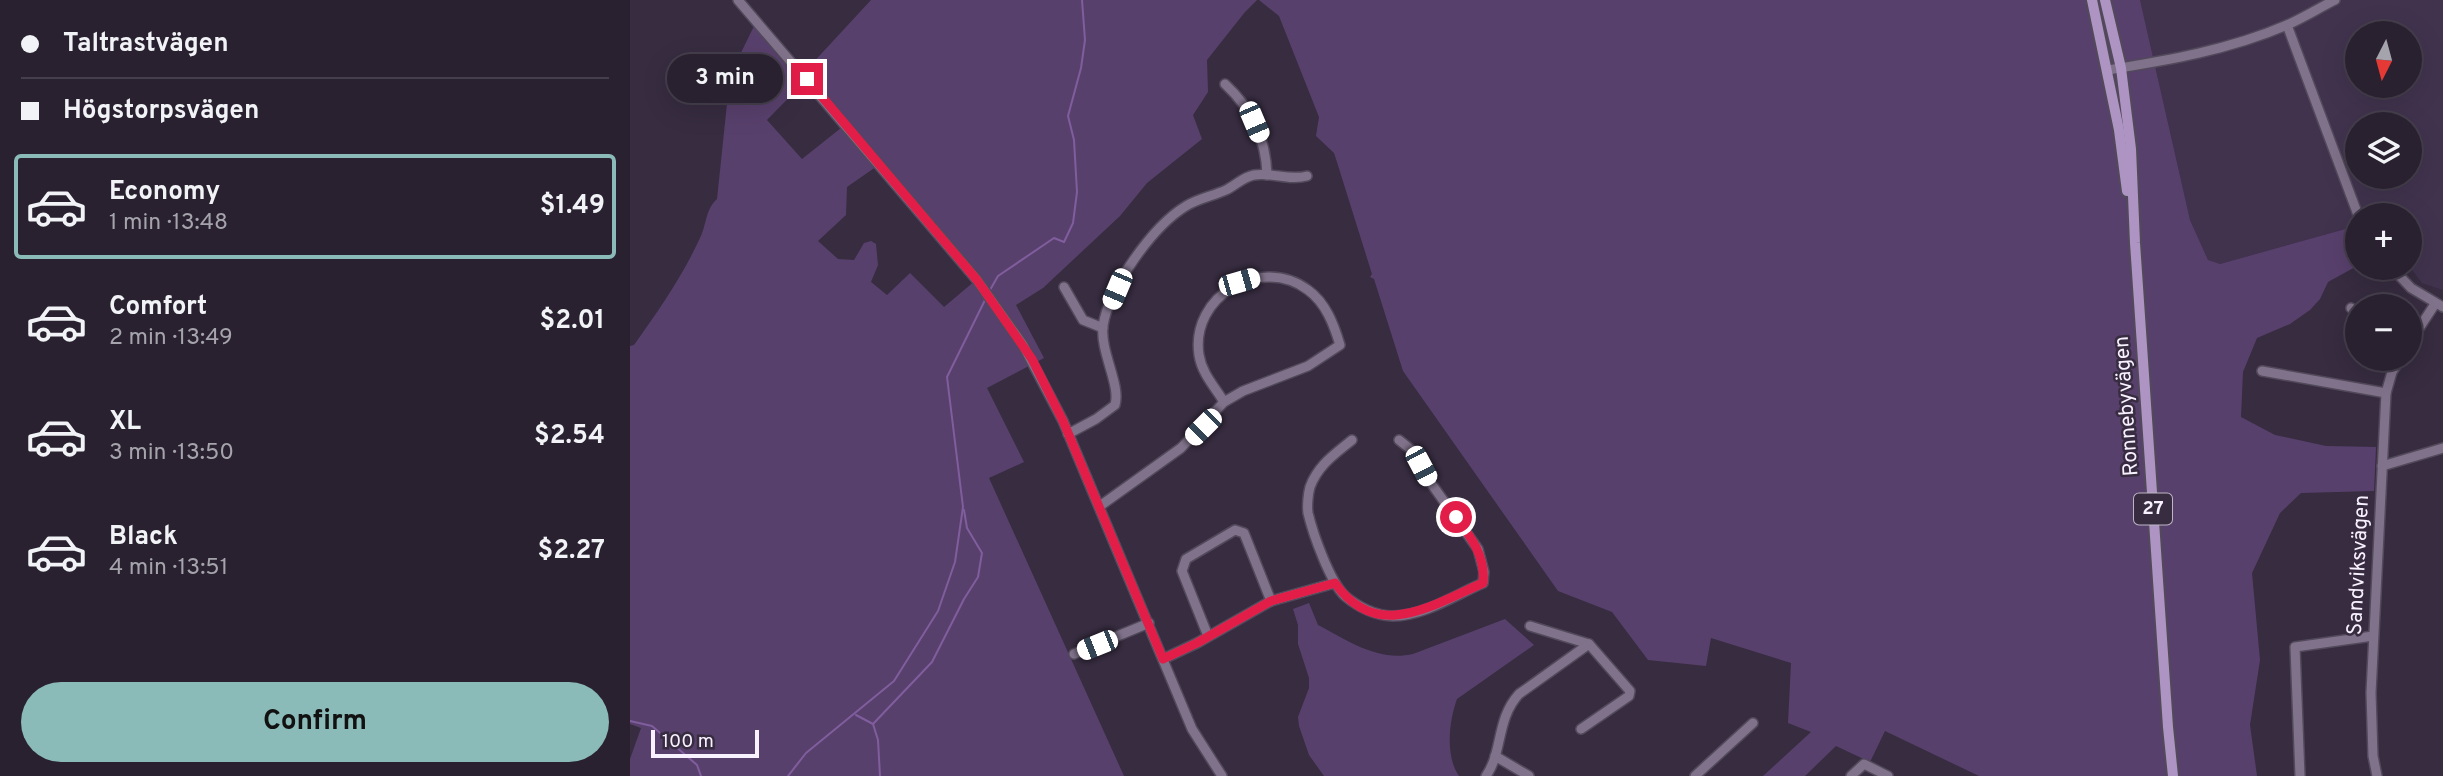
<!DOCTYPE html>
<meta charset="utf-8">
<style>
body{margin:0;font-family:Overpass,sans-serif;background:#312938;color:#f1f3f6;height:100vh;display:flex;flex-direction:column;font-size:26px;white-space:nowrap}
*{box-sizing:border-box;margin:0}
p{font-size:23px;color:#a5a3ab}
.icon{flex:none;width:38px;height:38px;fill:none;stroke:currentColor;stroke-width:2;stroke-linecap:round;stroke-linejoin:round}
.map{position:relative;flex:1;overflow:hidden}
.drawer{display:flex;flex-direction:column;background:#292130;width:630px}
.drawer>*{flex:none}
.hud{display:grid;align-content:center;height:154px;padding:0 21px;background:#292130}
.needle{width:46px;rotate:186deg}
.tools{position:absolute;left:1715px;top:21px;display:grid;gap:14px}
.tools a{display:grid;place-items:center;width:77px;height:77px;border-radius:50%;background:#292130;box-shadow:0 7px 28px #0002,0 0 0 2px #453e4c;font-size:35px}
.scale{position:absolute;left:21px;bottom:18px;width:108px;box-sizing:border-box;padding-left:7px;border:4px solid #f8f1ff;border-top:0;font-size:19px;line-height:24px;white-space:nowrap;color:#f8f1ff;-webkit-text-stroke:5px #372c40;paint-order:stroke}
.end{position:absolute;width:32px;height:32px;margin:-16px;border:9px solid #e11d48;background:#fff;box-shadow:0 0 0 4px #fff}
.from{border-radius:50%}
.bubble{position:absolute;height:49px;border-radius:24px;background:#292130;box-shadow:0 7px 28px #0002,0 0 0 2px #453e4c;font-size:23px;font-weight:700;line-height:49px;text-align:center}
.car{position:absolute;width:21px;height:42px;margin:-21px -10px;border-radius:9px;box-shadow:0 0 5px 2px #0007;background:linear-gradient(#fff 24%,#345 0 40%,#fff 0 76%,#345 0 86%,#fff 0)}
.hud b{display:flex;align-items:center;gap:24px;height:66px;font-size:26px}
.hud b+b{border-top:2px solid #453e4c}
.hud i{width:18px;height:18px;background:#f1f3f6}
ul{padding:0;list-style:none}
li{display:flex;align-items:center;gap:21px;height:105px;margin:0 14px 10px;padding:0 7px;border:4px solid transparent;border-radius:7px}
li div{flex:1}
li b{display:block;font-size:26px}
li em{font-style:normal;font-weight:700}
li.selected{border-color:#8bbbb9}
li>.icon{width:63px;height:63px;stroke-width:1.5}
.button{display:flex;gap:14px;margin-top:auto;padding:14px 21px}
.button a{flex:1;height:80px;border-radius:42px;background:#8bbbb9;color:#111;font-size:28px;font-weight:700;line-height:80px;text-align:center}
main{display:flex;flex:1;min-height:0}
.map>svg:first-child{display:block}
.built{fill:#41334e;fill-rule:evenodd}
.green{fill:#58406c;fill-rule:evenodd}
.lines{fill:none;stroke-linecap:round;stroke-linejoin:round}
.stream{stroke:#805d9d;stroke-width:2}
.minor-casing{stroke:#52495b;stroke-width:12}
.major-casing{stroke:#52495b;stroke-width:14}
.minor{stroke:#7f728a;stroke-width:9}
.major{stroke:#ad94c2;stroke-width:10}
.route{stroke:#e11d48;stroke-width:9}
.labels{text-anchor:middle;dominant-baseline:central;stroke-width:5;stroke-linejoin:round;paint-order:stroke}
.shield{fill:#372c40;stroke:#beb6c6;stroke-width:2}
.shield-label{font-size:19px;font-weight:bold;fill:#f8f1ff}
.street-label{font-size:21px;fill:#f8f1ff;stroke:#372c40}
</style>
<main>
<section class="drawer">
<div class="hud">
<b><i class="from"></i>Taltrastvägen</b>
<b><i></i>Högstorpsvägen</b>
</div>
<ul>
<li class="selected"><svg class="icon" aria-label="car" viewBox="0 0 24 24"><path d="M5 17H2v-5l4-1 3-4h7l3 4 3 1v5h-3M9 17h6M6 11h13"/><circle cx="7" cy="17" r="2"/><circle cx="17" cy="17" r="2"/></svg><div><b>Economy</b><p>1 min · 13:48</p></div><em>$1.49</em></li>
<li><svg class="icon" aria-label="car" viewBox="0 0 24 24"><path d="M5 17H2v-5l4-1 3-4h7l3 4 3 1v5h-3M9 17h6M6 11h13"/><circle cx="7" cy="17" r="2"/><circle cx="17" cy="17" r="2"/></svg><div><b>Comfort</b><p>2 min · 13:49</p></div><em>$2.01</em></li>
<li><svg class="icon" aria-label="car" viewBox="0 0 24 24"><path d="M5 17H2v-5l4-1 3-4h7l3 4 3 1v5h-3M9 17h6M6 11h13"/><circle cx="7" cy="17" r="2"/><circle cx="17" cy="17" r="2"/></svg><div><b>XL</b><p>3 min · 13:50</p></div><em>$2.54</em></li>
<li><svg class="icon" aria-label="car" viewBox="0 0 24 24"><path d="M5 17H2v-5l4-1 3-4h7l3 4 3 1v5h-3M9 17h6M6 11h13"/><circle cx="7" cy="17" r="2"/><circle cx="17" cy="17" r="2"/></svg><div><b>Black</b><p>4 min · 13:51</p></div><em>$2.27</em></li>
</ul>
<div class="button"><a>Confirm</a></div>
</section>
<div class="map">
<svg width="1813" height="776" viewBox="0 0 1813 776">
<rect width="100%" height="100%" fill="#372c40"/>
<path class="built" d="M1510 0H1813V290L1792 283 1780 267V215H1740L1738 213 1727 215V221L1719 228 1590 264 1578 260 1560 220ZM1727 33H1780V86H1727ZM1727 124H1780V177H1727Z"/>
<g class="green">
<path d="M241 0H627L615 12 577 60 578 92 563 115 572 139 517 183 490 216 413 288 386 305 414 358 357 388 394 462 359 478 494 776H0V759L11 728 0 724V346L4 345C29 310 52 277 70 238 77 224 75 210 87 199L100 75 128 18 161 56 179 67ZM177 79 216 124 172 159 137 120ZM250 164 346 280 314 307 280 273 257 295 241 282 248 265 246 244 241 241 234 243 224 260 208 259 188 241 216 215 217 187Z"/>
<path d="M629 0H1510L1560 220 1578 260 1590 264 1719 228 1727 240V266L1698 282 1690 299 1680 310 1660 324 1627 338 1613 372 1611 417 1645 435 1696 446 1746 447 1744 491 1671 493 1650 513 1622 573 1630 660 1620 725 1627 776H1349L1255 731 1240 762 1206 746 1175 776H1133L1181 732 1158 723 1161 663 1081 638 1076 666 1018 660 982 612 928 591 773 371 744 279 740 277 742 274 706 159 704 153 686 136 689 117 649 16Z"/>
<path d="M679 603 688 625C719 641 748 662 783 654L875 619 904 645 827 699C819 721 815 756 829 776H694L679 755 669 726 668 717 679 688V678L668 644V625L663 609Z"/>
</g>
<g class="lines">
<g class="stream">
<path d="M360 290 368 276 424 238 434 242 443 223 447 192 444 140 438 116 451 68 455 40 452 0"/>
<path d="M226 715 243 724 248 740 250 776"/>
<path d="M0 721 22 726 67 765 71 776"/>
<path d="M243 724 302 662 334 599 348 577 352 553 337 528 334 510"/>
<path d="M158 776 176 753 264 681 308 611 325 562 333 507 317 377 356 298"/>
</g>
<defs>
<g id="minor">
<path d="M108 0 347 280 393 345 433 421 562 729 592 776"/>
<path d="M1657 25 1728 215"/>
<path d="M1478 70C1539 60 1599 50 1657 25 1673 18 1689 8 1705 0"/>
<path d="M595 84C622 109 636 138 637 175"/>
<path d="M1762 268 1781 288 1813 307"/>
<path d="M434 287 453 320 473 328"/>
<path d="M1721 308 1727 312"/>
<path d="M1780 342 1805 304"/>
<path d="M1632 371 1756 393"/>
<path d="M438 434 466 419 485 405C491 385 470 352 473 326 479 287 523 226 556 206 569 198 583 196 596 190 606 185 613 177 624 175 642 172 659 181 677 176"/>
<path d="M722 440C705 454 688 465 680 487 678 494 677 506 678 513 683 534 700 582 715 596 728 607 746 616 763 616 794 616 825 595 853 583L854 572 848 549 798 479 784 452 769 440"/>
<path d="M1752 466 1813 448"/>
<path d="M470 506 551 448 594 402 613 391 678 366 710 345C704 325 696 303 678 290 631 255 560 296 569 355 572 374 585 387 594 402"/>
<path d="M900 626 959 644"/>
<path d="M578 636 552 571 556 559 605 530 614 533 641 601"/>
<path d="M444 654 519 623"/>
<path d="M533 659 567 643 641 601 705 583"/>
<path d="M865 756 899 776"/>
<path d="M856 776C873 752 866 719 889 694L959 644 1000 691 999 696 951 729"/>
<path d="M1065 776 1123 723"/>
<path d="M1221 776 1234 764 1258 776"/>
<path d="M1670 776 1665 647 1743 636"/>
<path d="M1747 776 1743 756 1741 693 1756 393 1762 372 1770 359"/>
</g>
<g id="major">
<path d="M1462 0 1489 130 1497 191"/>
<path d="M1475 0 1491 68 1501 149 1505 243 1538 727 1543 776"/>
</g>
</defs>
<use href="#minor" class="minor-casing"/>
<use href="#major" class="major-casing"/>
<use href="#minor" class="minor"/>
<use href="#major" class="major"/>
</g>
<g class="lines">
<path class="route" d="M177 79 347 280 402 359 433 421 533 659 567 643 641 601 705 583C747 643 802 605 853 583 856 557 841 537 826 517"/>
</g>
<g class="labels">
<rect class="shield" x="1504" y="493.5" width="38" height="31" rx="5"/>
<g class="shield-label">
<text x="1523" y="509">27</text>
</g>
<g class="street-label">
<text transform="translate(1497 406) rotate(-94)">Ronnebyvägen</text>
<text transform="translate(1729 565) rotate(-87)">Sandviksvägen</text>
</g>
</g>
</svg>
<div class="tools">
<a><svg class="needle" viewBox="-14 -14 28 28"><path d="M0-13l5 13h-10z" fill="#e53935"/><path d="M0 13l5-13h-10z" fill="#a5a3ab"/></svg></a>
<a><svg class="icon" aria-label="layers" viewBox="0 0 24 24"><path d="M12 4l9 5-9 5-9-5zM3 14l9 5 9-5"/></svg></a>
<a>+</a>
<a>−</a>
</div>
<div class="scale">100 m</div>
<i class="end from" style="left:826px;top:517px"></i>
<i class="end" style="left:177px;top:79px"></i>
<div class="bubble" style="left:37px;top:54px;width:116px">3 min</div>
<i class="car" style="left:624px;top:122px;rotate:157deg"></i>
<i class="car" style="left:609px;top:282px;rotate:74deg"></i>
<i class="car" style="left:487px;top:289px;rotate:203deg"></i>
<i class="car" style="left:573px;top:427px;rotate:225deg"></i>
<i class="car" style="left:791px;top:466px;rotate:152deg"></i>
<i class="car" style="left:467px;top:645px;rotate:248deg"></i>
</div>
</main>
